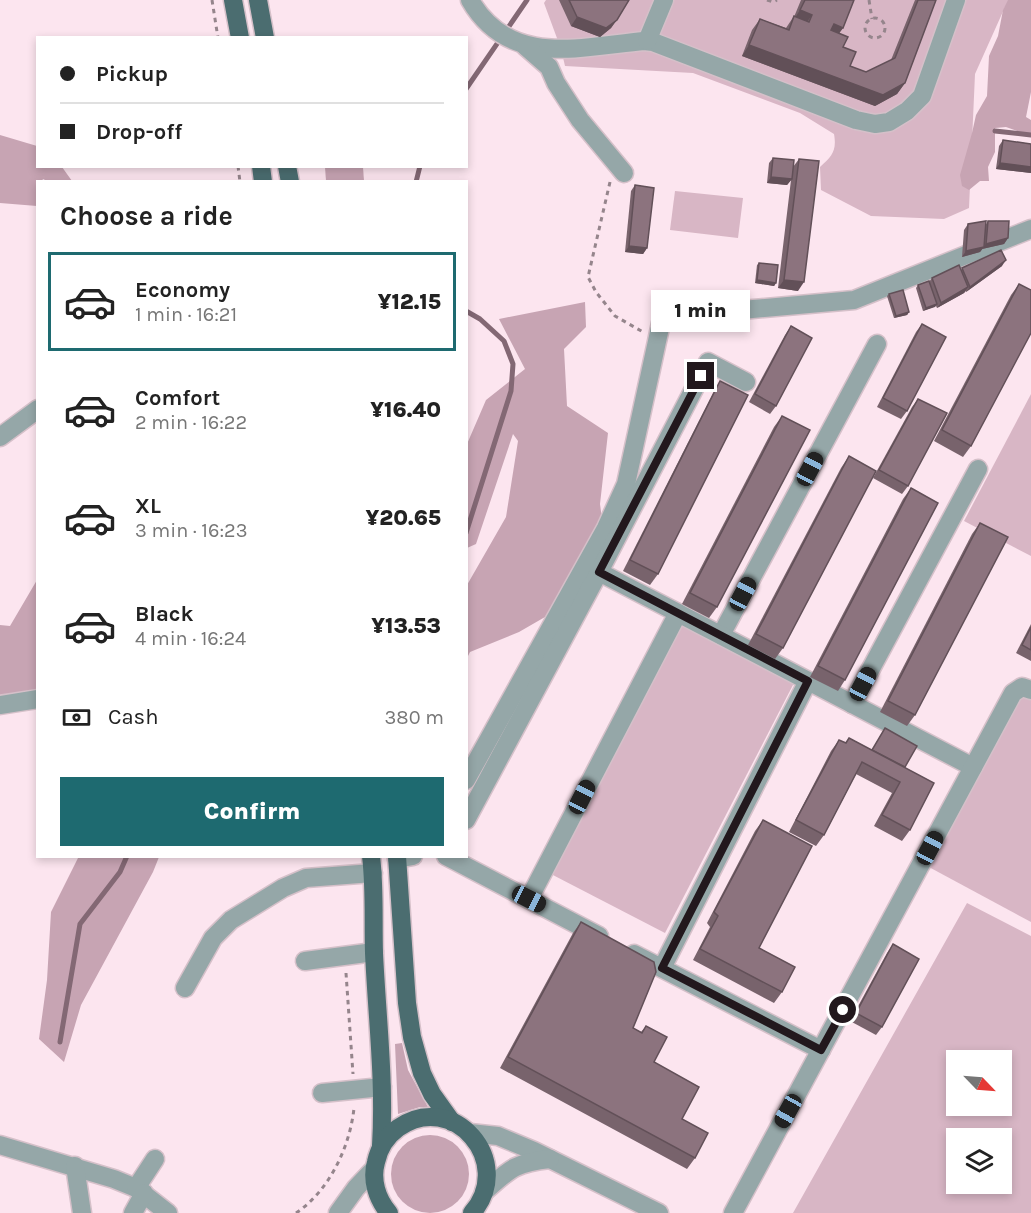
<!DOCTYPE html>
<meta charset="utf-8">
<style>
body{margin:0;font-family:Karla,sans-serif;background:#f6f6f6;color:#222;height:100vh;display:flex;flex-direction:column;font-size:22px;white-space:nowrap}
*{box-sizing:border-box;margin:0}
p{font-size:20px;color:#767676}
.icon{flex:none;width:33px;height:33px;fill:none;stroke:currentColor;stroke-width:2;stroke-linecap:round;stroke-linejoin:round}
.map{position:relative;flex:1;overflow:hidden}
.side{position:absolute;left:36px;top:180px;width:432px;height:678px;display:flex;flex-direction:column;background:#fff;border-radius:0px;box-shadow:0 3px 9px #0003}
.side>*{flex:none}
.banner{position:absolute;left:36px;top:36px;width:432px;height:132px;border-radius:0px;box-shadow:0 3px 9px #0003;display:grid;align-content:center;height:132px;padding:0 24px;background:#fff}
.needle{width:39px;rotate:115deg}
.fabs{position:absolute;left:946px;top:1050px;display:grid;gap:12px}
.fabs a{display:grid;place-items:center;width:66px;height:66px;border-radius:0px;background:#fff;box-shadow:0 3px 9px #0003;font-size:30px}
.end{position:absolute;width:27px;height:27px;margin:-14px;border:8px solid #22181d;background:#fff;box-shadow:0 0 0 3px #fff}
.from{border-radius:50%}
.bubble{position:absolute;height:42px;border-radius:0px;background:#fff;box-shadow:0 3px 9px #0003;font-size:20px;font-weight:800;line-height:42px;text-align:center}
.car{position:absolute;width:18px;height:36px;margin:-18px -9px;border-radius:8px;box-shadow:0 0 4px 2px #0007;background:linear-gradient(#222 24%,#8ab4d8 0 40%,#222 0 76%,#8ab4d8 0 86%,#222 0)}
.banner b{display:flex;align-items:center;gap:21px;height:57px;font-size:22px}
.banner b+b{border-top:2px solid #e0e0e0}
.banner i{width:15px;height:15px;background:#222}
ul{padding:0;list-style:none}
li{display:flex;align-items:center;gap:18px;height:99px;margin:0 12px 9px;padding:0 12px;border:3px solid transparent;border-radius:0px}
li div{flex:1}
li b{display:block;font-size:22px}
li em{font-style:normal;font-weight:800}
li.active{border-color:#1e6a70}
li>.icon{width:54px;height:54px;stroke-width:1.5}
h2{padding:0 24px;font-size:27px;line-height:72px}
.pay{display:flex;align-items:center;gap:15px;height:66px;padding:0 24px;font-size:22px}
.pay p{margin-inline-start:auto}
.cta{display:flex;gap:12px;margin-top:auto;padding:12px 24px}
.cta a{flex:1;height:69px;border-radius:0px;background:#1e6a70;color:#fff;font-size:24px;font-weight:800;line-height:69px;text-align:center}
.map>svg:first-child{display:block}
.green{fill:#d8b6c5;fill-rule:evenodd}
.forest{fill:#c7a4b3}
.lines{fill:none;stroke-linecap:round;stroke-linejoin:round}
.stream{stroke:#836874;stroke-width:5}
.minor-casing{stroke:#d5c0c9;stroke-width:21}
.major-casing{stroke:#d5c0c9;stroke-width:21}
.path{stroke:#95858c;stroke-width:3;stroke-dasharray:4.5 4.5;stroke-linecap:butt}
.minor{stroke:#95a7a8;stroke-width:18}
.major{stroke:#4b6d70;stroke-width:18}
.wall{fill:#78636c}
.shaded-wall{fill:#625058}
.building{fill:#8c737e;stroke:#625058;stroke-width:1.5}
.route{stroke:#22181d;stroke-width:8}
</style>
<div class="map">
<svg width="1031" height="1213" viewBox="0 0 1031 1213">
<rect width="100%" height="100%" fill="#fce5ef"/>
<g class="green">
<path d="M546 0H1031V59L1005 7 975 74 969 208 944 219 871 216 821 190 820 167C832 156 837 151 834 134L800 113 693 73 565 66 561 49 544 3Z"/>
<path d="M675 191 743 198 738 238 670 230Z"/>
<path d="M1031 394V556L964 521Z"/>
<path d="M679 623 794 683 665 933 549 873Z"/>
<path d="M1021 690 1031 695V922L927 866Z"/>
<path d="M967 903 1031 936V1213H793ZM1002 1060V1106H957V1060ZM1002 1138V1184H957V1138Z"/>
</g>
<g class="forest">
<path d="M1008 0H1031V92L1026 117 1031 120V133L1028 135 1006 127 995 128V152L988 167 989 181H980L969 190 962 186 960 175 972 133 976 115 987 96 989 56 998 36 1003 10Z"/>
<path d="M0 135 37 146 38 166 62 167 72 181H47L43 179 42 181 38 182 37 206 0 203Z"/>
<path d="M325 167H363L364 181H326Z"/>
<path d="M585 302 586 327 564 349 567 406 608 433 600 504 603 527 545 617 519 632 470 652 467 658V585L506 517 518 441 513 434 476 544 467 548V444L486 400 525 369 499 319Z"/>
<path d="M37 580V699L0 705V625L10 626Z"/>
<path d="M79 856 159 857 153 872 81 1005 64 1062 39 1039 47 980 51 912Z"/>
<path d="M402 1043 408 1070 428 1107H420L398 1114 395 1044Z"/>
<circle cx="430" cy="1174" r="39"/>
</g>
<g class="lines">
<g class="stream">
<path d="M466 89 527 0"/>
<path d="M995 131 1031 135"/>
<path d="M416 182 420 166"/>
<path d="M466 311 480 319 504 341 513 364 511 391 466 533"/>
<path d="M60 1042 80 924 120 872 127 856"/>
</g>
<defs>
<g id="minor">
<path d="M470 0C509 68 580 47 644 41L653 42 856 120 875 124 889 122 907 111 922 96 956 0"/>
<path d="M647 41 664 0"/>
<path d="M525 46 549 67 556 83 580 120 624 173"/>
<path d="M0 437 38 409"/>
<path d="M599 572 678 613"/>
<path d="M721 635 877 344"/>
<path d="M852 704 978 469"/>
<path d="M0 705 38 699"/>
<path d="M466 780 606 528 626 484 661 323 665 319 674 316 854 300 1031 229"/>
<path d="M466 820 599 572 708 362 746 382"/>
<path d="M446 856 599 936"/>
<path d="M397 859 413 856"/>
<path d="M529 899 678 613 973 767"/>
<path d="M634 954 821 1050"/>
<path d="M305 961 374 952"/>
<path d="M662 968 808 681"/>
<path d="M185 988 213 938 231 920 283 888 306 878 373 873"/>
<path d="M322 1093 382 1087"/>
<path d="M470 1133 498 1136 534 1151 659 1213"/>
<path d="M0 1145 114 1179 136 1188 168 1213"/>
<path d="M75 1166 82 1213"/>
<path d="M136 1188 155 1159"/>
<path d="M484 1192C510 1169 514 1163 550 1159"/>
<path d="M133 1213 144 1193"/>
<path d="M338 1213 356 1188 374 1169"/>
<path d="M733 1213 1013 693 1022 687 1031 690"/>
</g>
<g id="major">
<path d="M233 0 240 38"/>
<path d="M258 0 265 38"/>
<path d="M261 166 263 182"/>
<path d="M287 166 290 182"/>
<path d="M371 856C375 889 373 921 374 953 377 1017 385 1082 381 1146"/>
<path d="M397 856 407 1003 412 1037 422 1073 432 1094 452 1122"/>
<path d="M389 1213C377 1199 371 1180 376 1162 379 1148 387 1136 398 1128 453 1089 516 1162 472 1213"/>
</g>
</defs>
<use href="#minor" class="minor-casing"/>
<use href="#major" class="major-casing"/>
<g class="path">
<path d="M212 0 218 38"/>
<path d="M767 0 773 2 777 0"/>
<path d="M869 0 872 19"/>
<circle cx="875" cy="28" r="10"/>
<path d="M238 166 240 182"/>
<path d="M610 182 588 277 596 292 615 316 643 332"/>
<path d="M346 973 353 1074"/>
<path d="M296 1213C329 1191 350 1147 354 1108"/>
</g>
<use href="#minor" class="minor"/>
<use href="#major" class="major"/>
</g>
<g class="wall">
<path d="M559 0H629L611 28 600 37 571 26Z"/>
<path d="M801 0H854L843 28 839 33 850 66 866 72 891 60 915 0H936L905 83 897 94 875 106 742 56 752 30 760 19 786 28 794 16V17Z"/>
<path d="M1003 140 1031 144V173L996 169 999 146Z"/>
<path d="M773 158 793 167 799 159 798 291 778 288 791 180 787 185 767 183 769 163Z"/>
<path d="M635 185 647 248 643 254 625 252 631 191Z"/>
<path d="M988 221 1008 238 1004 244 982 249 980 252 962 257 964 230 968 224 985 226Z"/>
<path d="M759 263 776 283 774 286 755 283 757 265Z"/>
<path d="M1002 266 966 292V291L964 293 937 308 936 306 923 311 916 288 918 285 929 282 932 278 961 270 962 268Z"/>
<path d="M1019 284 971 446 963 457 934 441 1011 295Z"/>
<path d="M889 294 909 312 907 315 894 318 887 296Z"/>
<path d="M922 324 907 411 901 419 877 407 916 332Z"/>
<path d="M791 326 776 406 770 414 749 402 785 335Z"/>
<path d="M720 381 658 574 650 585 623 571 713 393Z"/>
<path d="M918 399 908 486 902 494 873 478 912 407Z"/>
<path d="M782 416 717 607 709 618 682 604 774 427Z"/>
<path d="M849 456 783 648 775 659 748 645 841 468Z"/>
<path d="M911 488 845 680 838 691 810 677 903 499Z"/>
<path d="M980 523 915 715 907 726 880 712 972 534Z"/>
<path d="M1031 624V661L1016 653Z"/>
<path d="M885 728 905 767 910 830 902 841 874 826 892 793 856 774 824 835 816 846 789 832 831 751 839 740 845 743 849 738 872 750Z"/>
<path d="M763 820 759 948 782 992 774 1003 693 960 710 927 707 923 755 831Z"/>
<path d="M581 922 633 1028 641 1032 646 1026 654 1062 682 1119 695 1158 687 1169 500 1068 573 933Z"/>
<path d="M893 944 882 1027 876 1035 850 1021 887 953Z"/>
</g>
<g class="shaded-wall">
<path d="M800 10 812 15 804 26 793 21Z"/>
<path d="M577 17 617 20 611 28 600 37 571 26Z"/>
<path d="M834 24 843 28 835 39 826 35Z"/>
<path d="M749 45 905 83 897 94 875 106 742 56Z"/>
<path d="M1000 163 1031 167V173L996 169Z"/>
<path d="M771 177 792 179 787 185 767 183Z"/>
<path d="M1008 238 1004 244 982 249 986 244Z"/>
<path d="M629 246 647 248 643 254 625 252Z"/>
<path d="M984 247 980 252 962 257 966 251Z"/>
<path d="M1006 260 1002 266 966 292 970 287Z"/>
<path d="M757 280 776 283 774 286 755 283Z"/>
<path d="M784 280 804 282 798 291 778 288Z"/>
<path d="M968 287 964 293 937 308 941 303Z"/>
<path d="M937 304 935 307 923 311 926 308Z"/>
<path d="M909 312 907 315 894 318 896 316Z"/>
</g>
<g class="building">
<path d="M569 0H629L617 20 606 28 577 17Z"/>
<path d="M805 0H854L843 28 834 24 831 30 848 37 843 47 856 52 850 66 866 72 895 58 918 0H936L905 83 883 95 749 45 760 19 789 30 794 16 809 22 812 15 800 10Z"/>
<path d="M1003 140 1031 144V167L1000 163Z"/>
<path d="M773 158 794 160 792 179 771 177Z"/>
<path d="M799 159 819 161 804 282 784 280Z"/>
<path d="M635 185 654 188 647 248 629 246Z"/>
<path d="M986 221 984 247 966 251 968 224Z"/>
<path d="M988 221H1009L1008 238 986 244Z"/>
<path d="M1001 250 1006 260 970 287 962 268Z"/>
<path d="M759 263 778 265 776 283 757 280Z"/>
<path d="M959 265 968 287 941 303 932 278Z"/>
<path d="M929 281 937 304 926 308 918 285Z"/>
<path d="M1019 284 1031 290V333L971 446 942 430Z"/>
<path d="M903 290 909 312 896 316 889 294Z"/>
<path d="M922 324 946 337 907 411 883 398Z"/>
<path d="M791 326 812 338 776 406 755 394Z"/>
<path d="M720 381 748 395 658 574 630 560Z"/>
<path d="M918 399 947 413 908 486 879 470Z"/>
<path d="M782 416 810 430 717 607 690 593Z"/>
<path d="M849 456 876 471 783 648 756 634Z"/>
<path d="M911 488 938 503 845 680 818 666Z"/>
<path d="M980 523 1008 537 915 715 888 701Z"/>
<path d="M1031 627V650L1022 645Z"/>
<path d="M885 728 917 746 905 767 872 750Z"/>
<path d="M849 738 934 783 910 830 882 815 900 782 862 762 824 835 796 820 839 740 846 743Z"/>
<path d="M763 820 812 846 759 948 795 967 782 992 700 949 718 916 714 912Z"/>
<path d="M581 922 654 962 656 972 633 1028 642 1033 646 1026 667 1037 654 1062 699 1087 682 1119 708 1133 695 1158 508 1057Z"/>
<path d="M893 944 919 959 882 1027 856 1013Z"/>
</g>
<g class="lines">
<path class="route" d="M701 376 599 572 808 681 662 968 821 1050 843 1010"/>
</g>
</svg>
<div class="fabs">
<a><svg class="needle" viewBox="-14 -14 28 28"><path d="M0-13l5 13h-10z" fill="#e53935"/><path d="M0 13l5-13h-10z" fill="#767676"/></svg></a>
<a><svg class="icon" aria-label="layers" viewBox="0 0 24 24"><path d="M12 4l9 5-9 5-9-5zM3 14l9 5 9-5"/></svg></a>
</div>
<i class="end from" style="left:843px;top:1010px"></i>
<i class="end" style="left:701px;top:376px"></i>
<div class="bubble" style="left:651px;top:290px;width:99px">1 min</div>
<i class="car" style="left:810px;top:469px;rotate:28deg"></i>
<i class="car" style="left:743px;top:594px;rotate:28deg"></i>
<i class="car" style="left:863px;top:684px;rotate:28deg"></i>
<i class="car" style="left:582px;top:797px;rotate:27deg"></i>
<i class="car" style="left:930px;top:848px;rotate:28deg"></i>
<i class="car" style="left:529px;top:899px;rotate:117deg"></i>
<i class="car" style="left:788px;top:1111px;rotate:209deg"></i>
<div class="banner">
<b><i class="from"></i>Pickup</b>
<b><i></i>Drop-off</b>
</div>
<section class="side">
<h2>Choose a ride</h2>
<ul>
<li class="active"><svg class="icon" aria-label="car" viewBox="0 0 24 24"><path d="M5 17H2v-5l4-1 3-4h7l3 4 3 1v5h-3M9 17h6M6 11h13"/><circle cx="7" cy="17" r="2"/><circle cx="17" cy="17" r="2"/></svg><div><b>Economy</b><p>1 min · 16:21</p></div><em>¥12.15</em></li>
<li><svg class="icon" aria-label="car" viewBox="0 0 24 24"><path d="M5 17H2v-5l4-1 3-4h7l3 4 3 1v5h-3M9 17h6M6 11h13"/><circle cx="7" cy="17" r="2"/><circle cx="17" cy="17" r="2"/></svg><div><b>Comfort</b><p>2 min · 16:22</p></div><em>¥16.40</em></li>
<li><svg class="icon" aria-label="car" viewBox="0 0 24 24"><path d="M5 17H2v-5l4-1 3-4h7l3 4 3 1v5h-3M9 17h6M6 11h13"/><circle cx="7" cy="17" r="2"/><circle cx="17" cy="17" r="2"/></svg><div><b>XL</b><p>3 min · 16:23</p></div><em>¥20.65</em></li>
<li><svg class="icon" aria-label="car" viewBox="0 0 24 24"><path d="M5 17H2v-5l4-1 3-4h7l3 4 3 1v5h-3M9 17h6M6 11h13"/><circle cx="7" cy="17" r="2"/><circle cx="17" cy="17" r="2"/></svg><div><b>Black</b><p>4 min · 16:24</p></div><em>¥13.53</em></li>
</ul>
<div class="pay"><svg class="icon" aria-label="cash" viewBox="0 0 24 24"><path d="M3 7h18v10H3z"/><circle cx="12" cy="12" r="2"/></svg>Cash<p>380 m</p></div>
<div class="cta"><a>Confirm</a></div>
</section>
</div>
